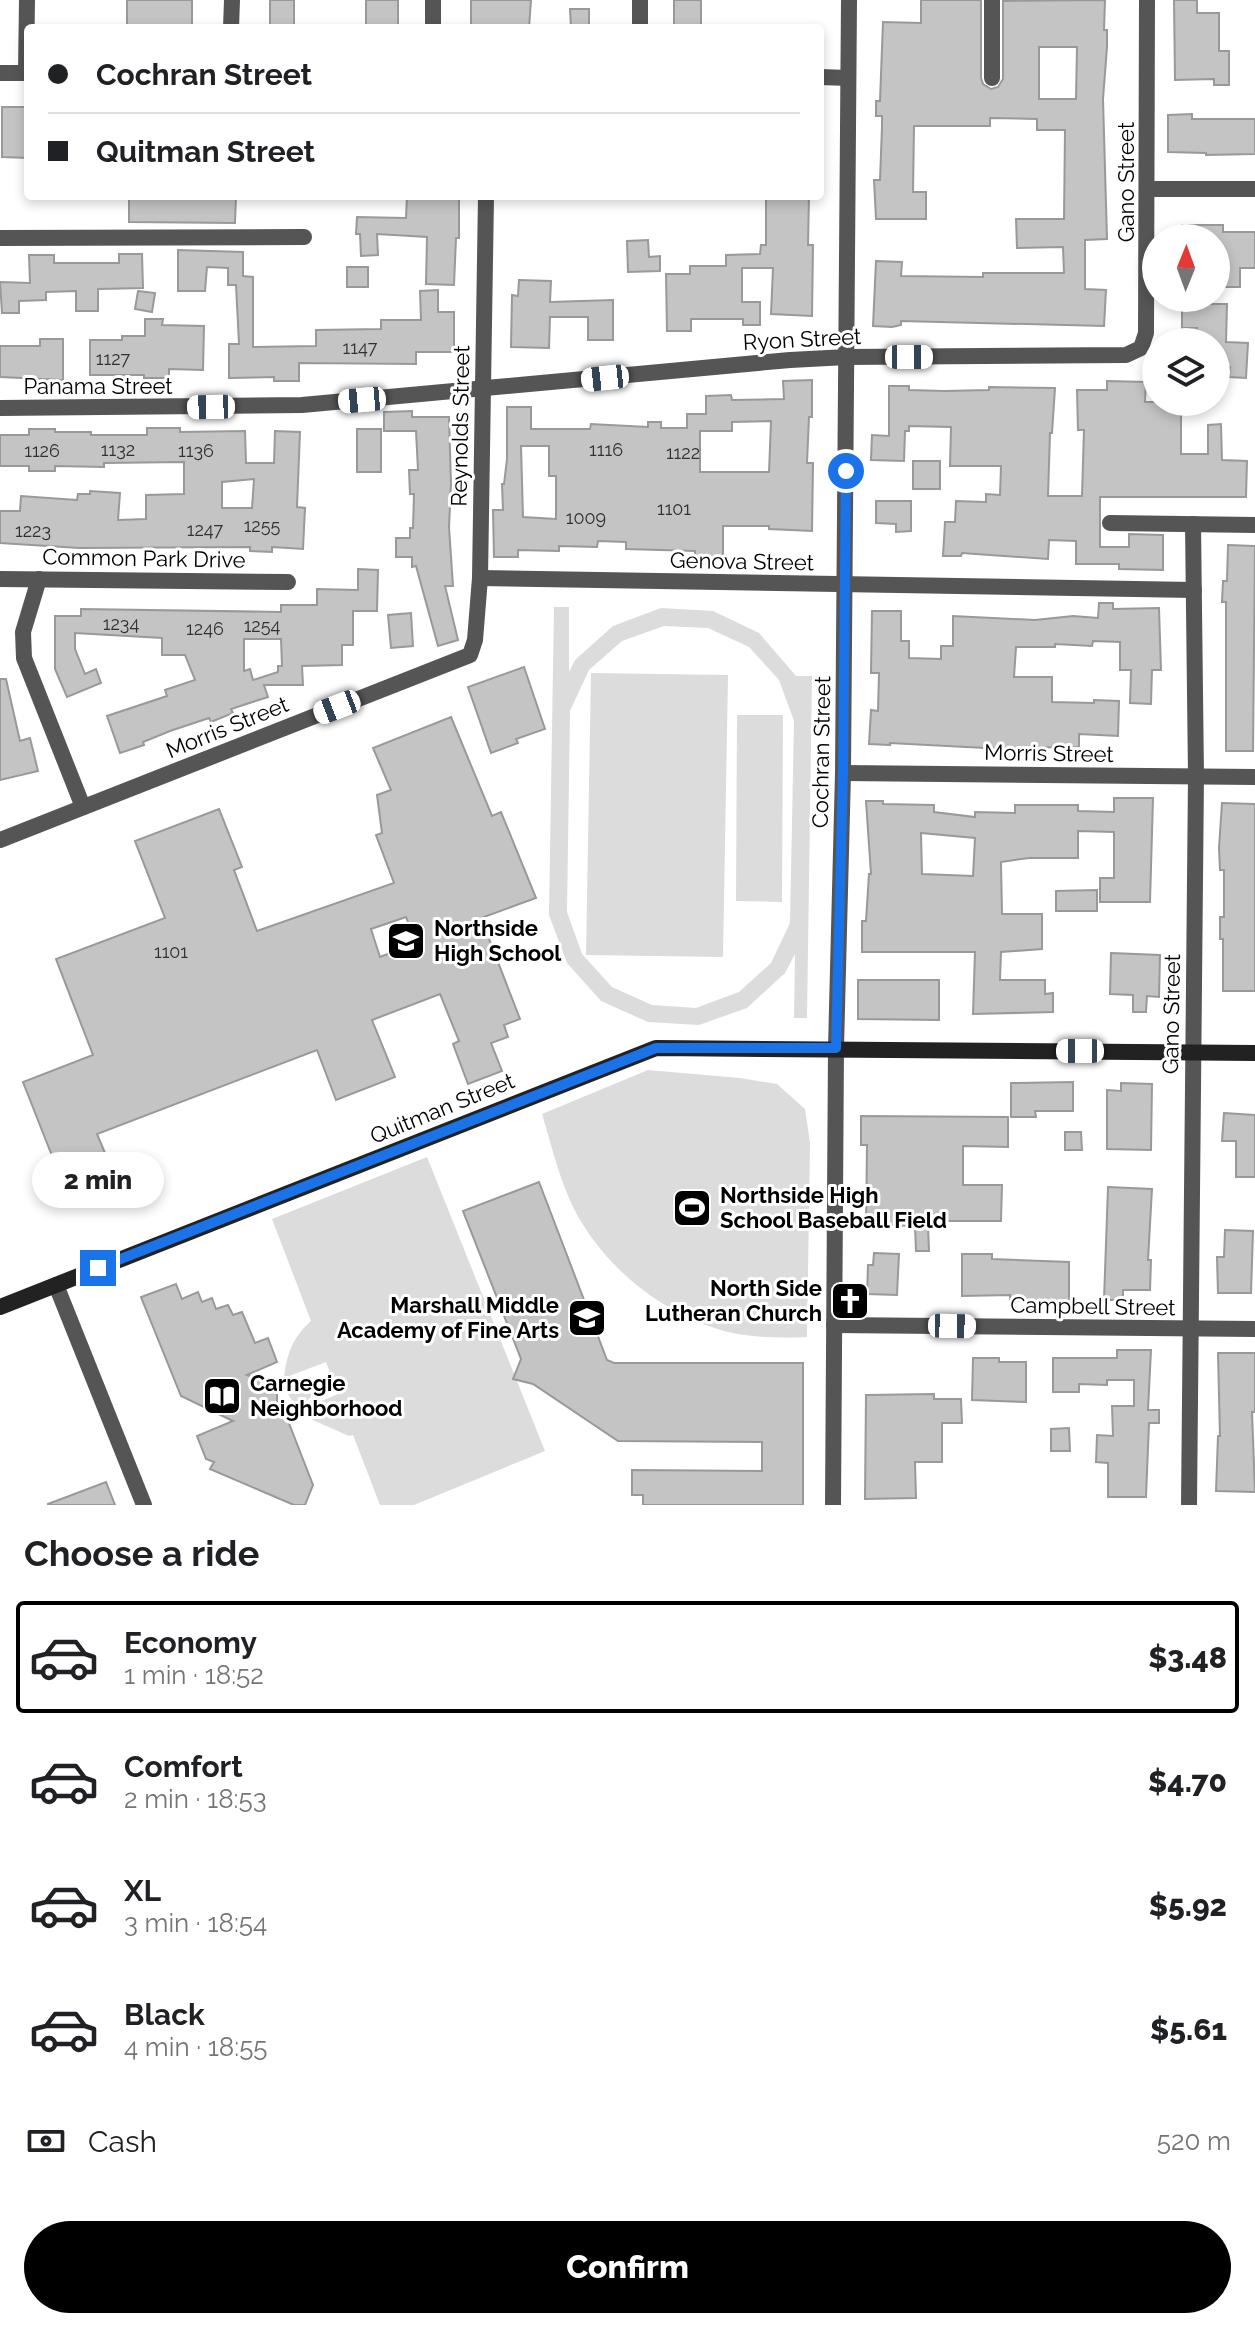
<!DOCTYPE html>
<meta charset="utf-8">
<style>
body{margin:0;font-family:Raleway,sans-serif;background:#f2f2f2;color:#202124;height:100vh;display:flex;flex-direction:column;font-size:30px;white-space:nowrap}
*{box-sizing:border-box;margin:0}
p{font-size:26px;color:#757577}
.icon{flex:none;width:44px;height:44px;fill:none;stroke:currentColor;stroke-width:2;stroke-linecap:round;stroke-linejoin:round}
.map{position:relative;height:1505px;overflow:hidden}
.sheet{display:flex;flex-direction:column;background:#fff;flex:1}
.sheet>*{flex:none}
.hud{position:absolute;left:24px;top:24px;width:800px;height:176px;border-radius:8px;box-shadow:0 4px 12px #0003;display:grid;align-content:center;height:176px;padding:0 24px;background:#fff}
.needle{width:52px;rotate:1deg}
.tools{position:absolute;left:1142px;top:224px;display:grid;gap:16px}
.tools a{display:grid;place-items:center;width:88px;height:88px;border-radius:50%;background:#fff;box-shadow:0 4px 12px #0003;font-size:40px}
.end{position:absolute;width:36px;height:36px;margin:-18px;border:10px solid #1a73e8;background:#fff;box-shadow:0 0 0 4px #fff}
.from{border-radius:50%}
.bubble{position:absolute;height:56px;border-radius:28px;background:#fff;box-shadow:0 4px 12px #0003;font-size:26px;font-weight:800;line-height:56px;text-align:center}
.car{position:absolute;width:24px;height:48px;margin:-24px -12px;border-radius:10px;box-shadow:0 0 6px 2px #0007;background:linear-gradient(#fff 24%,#345 0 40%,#fff 0 76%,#345 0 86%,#fff 0)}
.hud b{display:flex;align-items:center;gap:28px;height:76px;font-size:30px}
.hud b+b{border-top:2px solid #e0e0e0}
.hud i{width:20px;height:20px;background:#202124}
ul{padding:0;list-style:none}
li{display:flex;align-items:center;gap:24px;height:112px;margin:0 16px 12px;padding:0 8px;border:4px solid transparent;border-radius:8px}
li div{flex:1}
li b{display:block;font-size:30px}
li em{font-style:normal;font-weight:800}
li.selected{border-color:#000}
li>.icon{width:72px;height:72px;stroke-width:1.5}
h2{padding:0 24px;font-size:36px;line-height:96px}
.pay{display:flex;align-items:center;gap:20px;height:88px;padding:0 24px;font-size:30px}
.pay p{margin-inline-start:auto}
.cta{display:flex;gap:16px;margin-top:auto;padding:16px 24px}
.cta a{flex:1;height:92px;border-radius:48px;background:#000;color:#fff;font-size:32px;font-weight:800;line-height:92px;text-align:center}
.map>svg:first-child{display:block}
.green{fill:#dcdcdc;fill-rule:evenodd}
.building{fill:#c4c4c4;stroke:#999;stroke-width:2;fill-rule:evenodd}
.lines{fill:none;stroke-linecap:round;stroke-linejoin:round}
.minor{stroke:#555;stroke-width:16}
.tertiary{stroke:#555;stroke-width:16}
.secondary{stroke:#222;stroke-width:16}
.route{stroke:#1a73e8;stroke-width:10}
.labels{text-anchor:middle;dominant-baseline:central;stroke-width:6;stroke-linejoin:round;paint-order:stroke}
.number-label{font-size:18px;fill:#313131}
.street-label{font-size:22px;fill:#000;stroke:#fff}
.poi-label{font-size:22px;font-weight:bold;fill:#000;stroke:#fff;text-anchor:start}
</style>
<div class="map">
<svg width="1255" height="1505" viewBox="0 0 1255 1505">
<rect width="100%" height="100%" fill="#fff"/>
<g class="green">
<path d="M554 607H569V672L575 660 613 626 661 608 713 611 759 633 796 676H812L807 1018H794L795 954 785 973 747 1008 699 1025 648 1022 601 1001 567 963 549 915ZM664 626 708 628 749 647 779 680 794 721 790 923 771 963 739 992 696 1008 652 1005 612 987 582 954 567 912 570 711 589 670 622 641Z"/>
<path d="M591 673 728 675 723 957 586 955Z"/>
<path d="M737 715H783L782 902 736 901Z"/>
<path d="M648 1070 740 1078 777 1084 805 1109 810 1143 807 1337C782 1338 758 1338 733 1333 673 1320 614 1276 582 1223 562 1191 553 1150 542 1114Z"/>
<path d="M427 1157 545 1451 414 1505H380L353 1435 349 1436 295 1412 338 1394 326 1362 284 1378C287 1354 292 1338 311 1321L272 1219Z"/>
<circle cx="300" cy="1391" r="12"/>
</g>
<g class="building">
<rect x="127" y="0" width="65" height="28"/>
<rect x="270" y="0" width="24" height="28"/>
<rect x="366" y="0" width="32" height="28"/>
<path d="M471 0H531L529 28H471Z"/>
<rect x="674" y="0" width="27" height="28"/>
<path d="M921 0H981V78L983 84 991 89 998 87 1003 79V1L1105 0 1104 30H1107V47L1103 99 1107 239 1085 240V289L1106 290 1104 326 901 321V325L892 327 873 326 876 261 902 262 901 276 983 277V273H1064L1063 247 1017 248 1016 219H1064L1065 130H1037V119L990 118V126H914L913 192H926V219H876L874 180H880L882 127V116H876V101H880L883 22 921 23ZM1039 47H1077L1076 99H1039Z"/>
<path d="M1174 0H1197V13H1219V51H1229V85H1214V79L1175 80Z"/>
<path d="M570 9H589V28H571Z"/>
<path d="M2 107H28V158L2 157Z"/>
<path d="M1192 114V119H1255V154L1206 155V153L1168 152V115Z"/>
<path d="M129 196H236L235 223 129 222Z"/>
<path d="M407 196H459V238H456L454 285 426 284 427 237 377 234 378 255 361 256 360 234H356L357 217 406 218Z"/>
<path d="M766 196H809L808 245H813L812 316 771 314 773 268H742V302H760V325H743V319H691V331H667L666 274H690V266H726V255L760 254 761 245H766Z"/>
<path d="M1182 225H1223V232H1255V268H1240V287H1216V238H1182Z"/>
<path d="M648 240 649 257 660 256V271L628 272 627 241Z"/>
<path d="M178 250 243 252V276L253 277V347L316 346V330L381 329V320H421L420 291 438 290V312H454V352H416V364L299 363V381H274V377L229 378V344H239L236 285H228V268L207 267 205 291H178Z"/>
<path d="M119 254H142L143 288 98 289V311H76V291L46 292V300L19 301V313H2L0 282 30 283 29 255H54V263H119Z"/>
<rect x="347" y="267" width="21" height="20"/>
<path d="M519 280 551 281 550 302 613 300V340H588V317H550L549 348 511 347 512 295 518 296Z"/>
<path d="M138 291 155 293 152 312 135 309Z"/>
<path d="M1182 304H1227L1226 342 1248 343 1246 378 1229 377 1230 367 1216 366V342H1197V328H1182Z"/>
<path d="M145 319H163L162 325 204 326 203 370 169 369V378H144V375H90V340H122V336H145Z"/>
<path d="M40 339H63V380L0 377V346H40Z"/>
<path d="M812 380V417H809L807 463H813L812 531 769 529V526H723V558H695V551L626 549V542L598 541 597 547 559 546V551L518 550V557H494L493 510H503L502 484H504L507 459V407H531V429H590L591 424 648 427V422H661V428H687V414H706V396L731 395 732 400 784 399 783 381ZM771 421 769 472H700V431H732V422ZM521 446H549V476H556V519L523 517Z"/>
<path d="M1107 381 1146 382 1145 402H1181V454H1208V425L1221 424 1222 460 1247 461 1246 497H1100V547H1129V534L1163 535V570L1119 569V564H1076V541L1049 540 1048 559 962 553 961 556H943L945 522H955L956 501 986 502V494L1000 495 1001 466H950L951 427 909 426V431H905L904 461 871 460 872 435 889 436V386H909V390L944 391 989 390V387L1055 388 1052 433H1050L1048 496H1082L1084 430H1078L1077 390H1107Z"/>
<path d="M412 411V417H449L451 484 449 527 453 586H445L458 640 438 646 416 566 412 567V557H396V538H410V528H413L414 494H410L409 470H418L416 431H384V412Z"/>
<path d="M147 428H180V432L245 431 246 463H274L275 431 300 432 297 507 305 508 303 549 272 547V552L250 551V547L79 548 0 543V511H20L21 496 77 500 78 494H90V491L120 493 118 520 146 519V495L184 494V462L104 463V467L55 466V471H29V466H0V435H29V429H55V432H91V435H147ZM254 479 252 508H222V482Z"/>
<rect x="357" y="429" width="24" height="43"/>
<rect x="913" y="461" width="27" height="28"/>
<path d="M876 501H911V531L896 532V524L876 523Z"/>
<path d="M1228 545 1255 546 1253 751H1226V602H1222L1223 581H1227Z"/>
<path d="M358 569 378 570 377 611H353V645H342V665L302 666 303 685H264L268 697 231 709 233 713 211 722 209 718 170 731 143 742 144 745 120 753 107 716 167 696 165 690 195 680 185 655H162V638L75 633V649L85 674 96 669 101 683 67 697 55 669V616H81V609L281 612V605H317V589L358 590ZM244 639H281L282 666H278V672L253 680 250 669 244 671Z"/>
<path d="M1099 603H1113V609L1159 608 1161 670H1152L1151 704 1130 703 1131 670H1120V642L1093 641 1092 646 1055 644V647H1016L1014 677H1052V702L1094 703V700L1119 701 1118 736 1079 734V747L985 748 890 743V745L869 744 871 710 878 711 879 673H871L872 611H901V641H909V658L941 659V646H953V616L1035 620 1073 616 1098 618Z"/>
<path d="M411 613 413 646 391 648 388 615Z"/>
<path d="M524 667 545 729 516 739 518 743 491 753 468 687Z"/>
<path d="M0 679H6L20 741 30 738 38 771 0 780Z"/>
<path d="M451 717 492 816 501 812 536 898 481 918 520 1019 504 1025 508 1037 491 1043 502 1071 468 1084 453 1044 459 1041 440 994 372 1020 395 1077 336 1100 317 1050 97 1134 105 1153 58 1171 23 1082 93 1055 56 959 165 918 135 841 219 809 242 867 234 870 257 931 394 883 376 835 382 833 377 795 391 790 373 748ZM406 917 416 943 380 957 371 929Z"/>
<path d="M1114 798H1153L1150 902H1100V878H1114V832L1078 831V858H1029L1001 862 1002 914H1042V949L1001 952 1000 980H1045V994L1053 993V1012L973 1014 975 952H862V921H866L869 874H871L866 801H883V804L934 805V812L975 817V812L1015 813V805H1078V811L1114 812ZM921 833 975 838 973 876 922 874Z"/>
<path d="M1222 803 1255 804V991H1223V939H1220V917H1224V870H1220L1219 848Z"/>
<path d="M1097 890V911H1056V891Z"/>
<path d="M1111 953 1160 955 1159 997 1147 996 1146 1012H1133V995L1110 994Z"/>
<path d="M858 980H939V1020L858 1019Z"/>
<path d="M1073 1082V1111H1035L1036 1117H1011V1083Z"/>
<path d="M1121 1083 1152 1084 1151 1150 1107 1149V1090L1121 1091Z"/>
<path d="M1224 1113 1255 1115V1177H1236V1141H1222Z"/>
<path d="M861 1116 1008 1117V1147L963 1146V1185H1002L1001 1221H942V1227L928 1226 929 1251H916L915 1226 866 1224 867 1145H861Z"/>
<path d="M1065 1132H1081L1082 1150H1065Z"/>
<path d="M539 1182 607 1360 614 1363H803V1505H643V1495H632V1470L762 1471V1442L618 1441 533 1384 513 1379 521 1359 463 1211Z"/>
<path d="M1108 1187 1152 1189 1148 1260H1151L1150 1290H1123V1300H1104Z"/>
<path d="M1225 1230 1253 1231 1251 1293H1218L1217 1257H1224Z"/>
<path d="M874 1253 899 1254 897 1295 867 1294 868 1265H873Z"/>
<path d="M962 1254H992V1259L1069 1262V1302L1010 1300V1295L962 1296Z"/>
<path d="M176 1284 182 1299 198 1292 202 1302 212 1298 216 1309 228 1305 233 1315 242 1312 255 1343 268 1338 277 1362 247 1375 277 1385V1401L283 1408 313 1485 305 1505H294L210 1469 214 1462 206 1459 197 1436 233 1421 181 1396 141 1297Z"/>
<path d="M1117 1350H1151L1148 1410H1159V1423H1149L1146 1497H1108V1463L1096 1462 1097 1435 1113 1436 1112 1406H1134V1380H1107V1385L1079 1384V1392H1053V1358H1117Z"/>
<path d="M1218 1353H1255V1412H1252L1255 1492 1216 1491 1218 1436H1220Z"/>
<path d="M973 1358H999V1362H1026V1402L972 1400Z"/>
<path d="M934 1394V1399H961L962 1423H942V1462H915L916 1498 865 1499 866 1395Z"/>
<path d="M1069 1428 1070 1451H1051V1429Z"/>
<path d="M106 1482 115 1505H48V1504Z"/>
</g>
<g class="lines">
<g class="minor">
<path d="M231 28 232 0"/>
<path d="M433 28V0"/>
<path d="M640 28V0"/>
<path d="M0 73H28"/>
<path d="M26 73 27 0"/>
<path d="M820 77 848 78"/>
<path d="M992 78V0"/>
<path d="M1148 189H1255"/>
<path d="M0 238 304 237"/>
<path d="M0 408 302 405 790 360 847 357 1126 355 1141 348 1146 333 1147 0"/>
<path d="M1110 523 1255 525"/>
<path d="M480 578 1194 590"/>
<path d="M0 579 288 582"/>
<path d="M39 579 23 632 24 658 83 807"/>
<path d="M843 773 1255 777"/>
<path d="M0 840 470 655 475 640 480 578 486 196"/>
<path d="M56 1285 144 1505"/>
<path d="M834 1325 1255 1329"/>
<path d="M1189 1505 1196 776 1193 524"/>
</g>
<path class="tertiary" d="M833 1505 836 1048 843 773 849 0"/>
<path class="secondary" d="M0 1307 656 1048 1255 1053"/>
</g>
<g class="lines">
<path class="route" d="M98 1268 656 1048H836L843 773 846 471"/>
</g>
<defs>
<symbol id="school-square" viewBox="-11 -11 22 22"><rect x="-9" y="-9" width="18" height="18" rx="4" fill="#000" stroke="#fff"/><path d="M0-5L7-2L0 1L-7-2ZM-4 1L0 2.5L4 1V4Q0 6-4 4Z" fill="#fff"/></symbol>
<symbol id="stadium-square" viewBox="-11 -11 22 22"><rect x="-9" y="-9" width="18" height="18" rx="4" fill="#000" stroke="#fff"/><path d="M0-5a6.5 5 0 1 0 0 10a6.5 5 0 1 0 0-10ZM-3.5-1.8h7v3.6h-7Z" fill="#fff"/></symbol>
<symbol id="church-square" viewBox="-11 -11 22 22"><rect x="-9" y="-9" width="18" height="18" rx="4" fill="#000" stroke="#fff"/><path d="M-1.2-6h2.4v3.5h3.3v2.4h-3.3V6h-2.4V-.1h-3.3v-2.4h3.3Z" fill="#fff"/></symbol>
<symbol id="library-square" viewBox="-11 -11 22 22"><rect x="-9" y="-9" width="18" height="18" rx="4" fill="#000" stroke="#fff"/><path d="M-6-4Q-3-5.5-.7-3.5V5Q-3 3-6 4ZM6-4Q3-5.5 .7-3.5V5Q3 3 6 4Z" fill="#fff"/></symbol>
</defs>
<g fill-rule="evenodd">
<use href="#school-square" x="384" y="919" width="44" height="44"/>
<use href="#stadium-square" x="670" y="1186" width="44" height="44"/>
<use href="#church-square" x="828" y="1279" width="44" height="44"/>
<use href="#school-square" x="565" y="1296" width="44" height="44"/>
<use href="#library-square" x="200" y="1374" width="44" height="44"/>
</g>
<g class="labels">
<g class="number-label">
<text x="360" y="347">1147</text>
<text x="113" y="358">1127</text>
<text x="118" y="449">1132</text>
<text x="606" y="449">1116</text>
<text x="42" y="450">1126</text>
<text x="196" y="450">1136</text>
<text x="683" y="452">1122</text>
<text x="674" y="508">1101</text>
<text x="586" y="517">1009</text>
<text x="262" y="525">1255</text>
<text x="205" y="529">1247</text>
<text x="33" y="530">1223</text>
<text x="121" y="623">1234</text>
<text x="262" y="625">1254</text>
<text x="205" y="628">1246</text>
<text x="171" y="951">1101</text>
</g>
<g class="street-label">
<text transform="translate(1126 182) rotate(-90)">Gano Street</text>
<text transform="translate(802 339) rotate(-3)">Ryon Street</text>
<text x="98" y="386">Panama Street</text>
<text transform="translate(460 426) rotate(-89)">Reynolds Street</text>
<text transform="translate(144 558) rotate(1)">Common Park Drive</text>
<text transform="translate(742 561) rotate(1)">Genova Street</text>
<text transform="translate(227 727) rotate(-22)">Morris Street</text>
<text transform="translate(821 752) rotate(-89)">Cochran Street</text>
<text transform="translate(1049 753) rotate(1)">Morris Street</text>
<text transform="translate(1171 1014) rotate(-89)">Gano Street</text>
<text transform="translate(442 1108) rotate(-22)">Quitman Street</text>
<text transform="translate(1093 1306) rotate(1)">Campbell Street</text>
</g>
<g class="poi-label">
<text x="434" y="928">Northside<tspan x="434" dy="25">High School</tspan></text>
<text x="720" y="1195">Northside High<tspan x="720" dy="25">School Baseball Field</tspan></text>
<text x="822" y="1288" text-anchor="end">North Side<tspan x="822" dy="25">Lutheran Church</tspan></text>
<text x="559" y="1305" text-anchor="end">Marshall Middle<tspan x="559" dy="25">Academy of Fine Arts</tspan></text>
<text x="250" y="1383">Carnegie<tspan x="250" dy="25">Neighborhood</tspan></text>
</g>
</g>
</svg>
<div class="tools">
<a><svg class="needle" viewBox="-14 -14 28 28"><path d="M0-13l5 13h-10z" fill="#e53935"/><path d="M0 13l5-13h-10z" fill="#757577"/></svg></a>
<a><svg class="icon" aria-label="layers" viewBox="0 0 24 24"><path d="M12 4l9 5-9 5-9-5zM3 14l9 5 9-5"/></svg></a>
</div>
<i class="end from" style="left:846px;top:471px"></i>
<i class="end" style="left:98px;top:1268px"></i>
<div class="bubble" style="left:32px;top:1152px;width:132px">2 min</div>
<i class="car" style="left:909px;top:357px;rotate:90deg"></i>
<i class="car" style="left:605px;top:378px;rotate:264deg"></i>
<i class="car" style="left:362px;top:400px;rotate:265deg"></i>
<i class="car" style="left:211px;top:407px;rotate:269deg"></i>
<i class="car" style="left:337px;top:707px;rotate:249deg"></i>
<i class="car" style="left:1080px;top:1051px;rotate:270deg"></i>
<i class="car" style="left:952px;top:1326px;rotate:91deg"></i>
<div class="hud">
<b><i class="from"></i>Cochran Street</b>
<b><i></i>Quitman Street</b>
</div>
</div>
<section class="sheet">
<h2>Choose a ride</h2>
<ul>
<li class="selected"><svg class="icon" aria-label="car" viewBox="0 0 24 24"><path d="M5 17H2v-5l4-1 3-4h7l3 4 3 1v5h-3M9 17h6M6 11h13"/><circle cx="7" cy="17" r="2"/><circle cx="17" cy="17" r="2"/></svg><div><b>Economy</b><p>1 min · 18:52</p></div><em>$3.48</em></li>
<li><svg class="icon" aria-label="car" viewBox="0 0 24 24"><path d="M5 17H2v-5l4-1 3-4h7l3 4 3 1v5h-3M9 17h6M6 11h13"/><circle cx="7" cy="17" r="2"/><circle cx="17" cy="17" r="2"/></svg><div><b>Comfort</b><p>2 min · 18:53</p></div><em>$4.70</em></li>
<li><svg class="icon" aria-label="car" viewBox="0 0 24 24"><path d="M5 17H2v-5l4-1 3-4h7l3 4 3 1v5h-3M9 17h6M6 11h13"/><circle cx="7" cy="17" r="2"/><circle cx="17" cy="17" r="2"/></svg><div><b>XL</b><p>3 min · 18:54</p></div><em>$5.92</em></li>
<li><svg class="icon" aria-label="car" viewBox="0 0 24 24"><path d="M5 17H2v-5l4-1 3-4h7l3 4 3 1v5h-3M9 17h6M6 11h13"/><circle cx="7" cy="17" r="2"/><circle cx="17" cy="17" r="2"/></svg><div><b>Black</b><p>4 min · 18:55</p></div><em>$5.61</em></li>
</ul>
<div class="pay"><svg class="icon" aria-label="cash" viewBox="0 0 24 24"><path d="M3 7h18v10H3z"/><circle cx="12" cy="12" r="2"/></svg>Cash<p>520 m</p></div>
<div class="cta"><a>Confirm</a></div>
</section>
